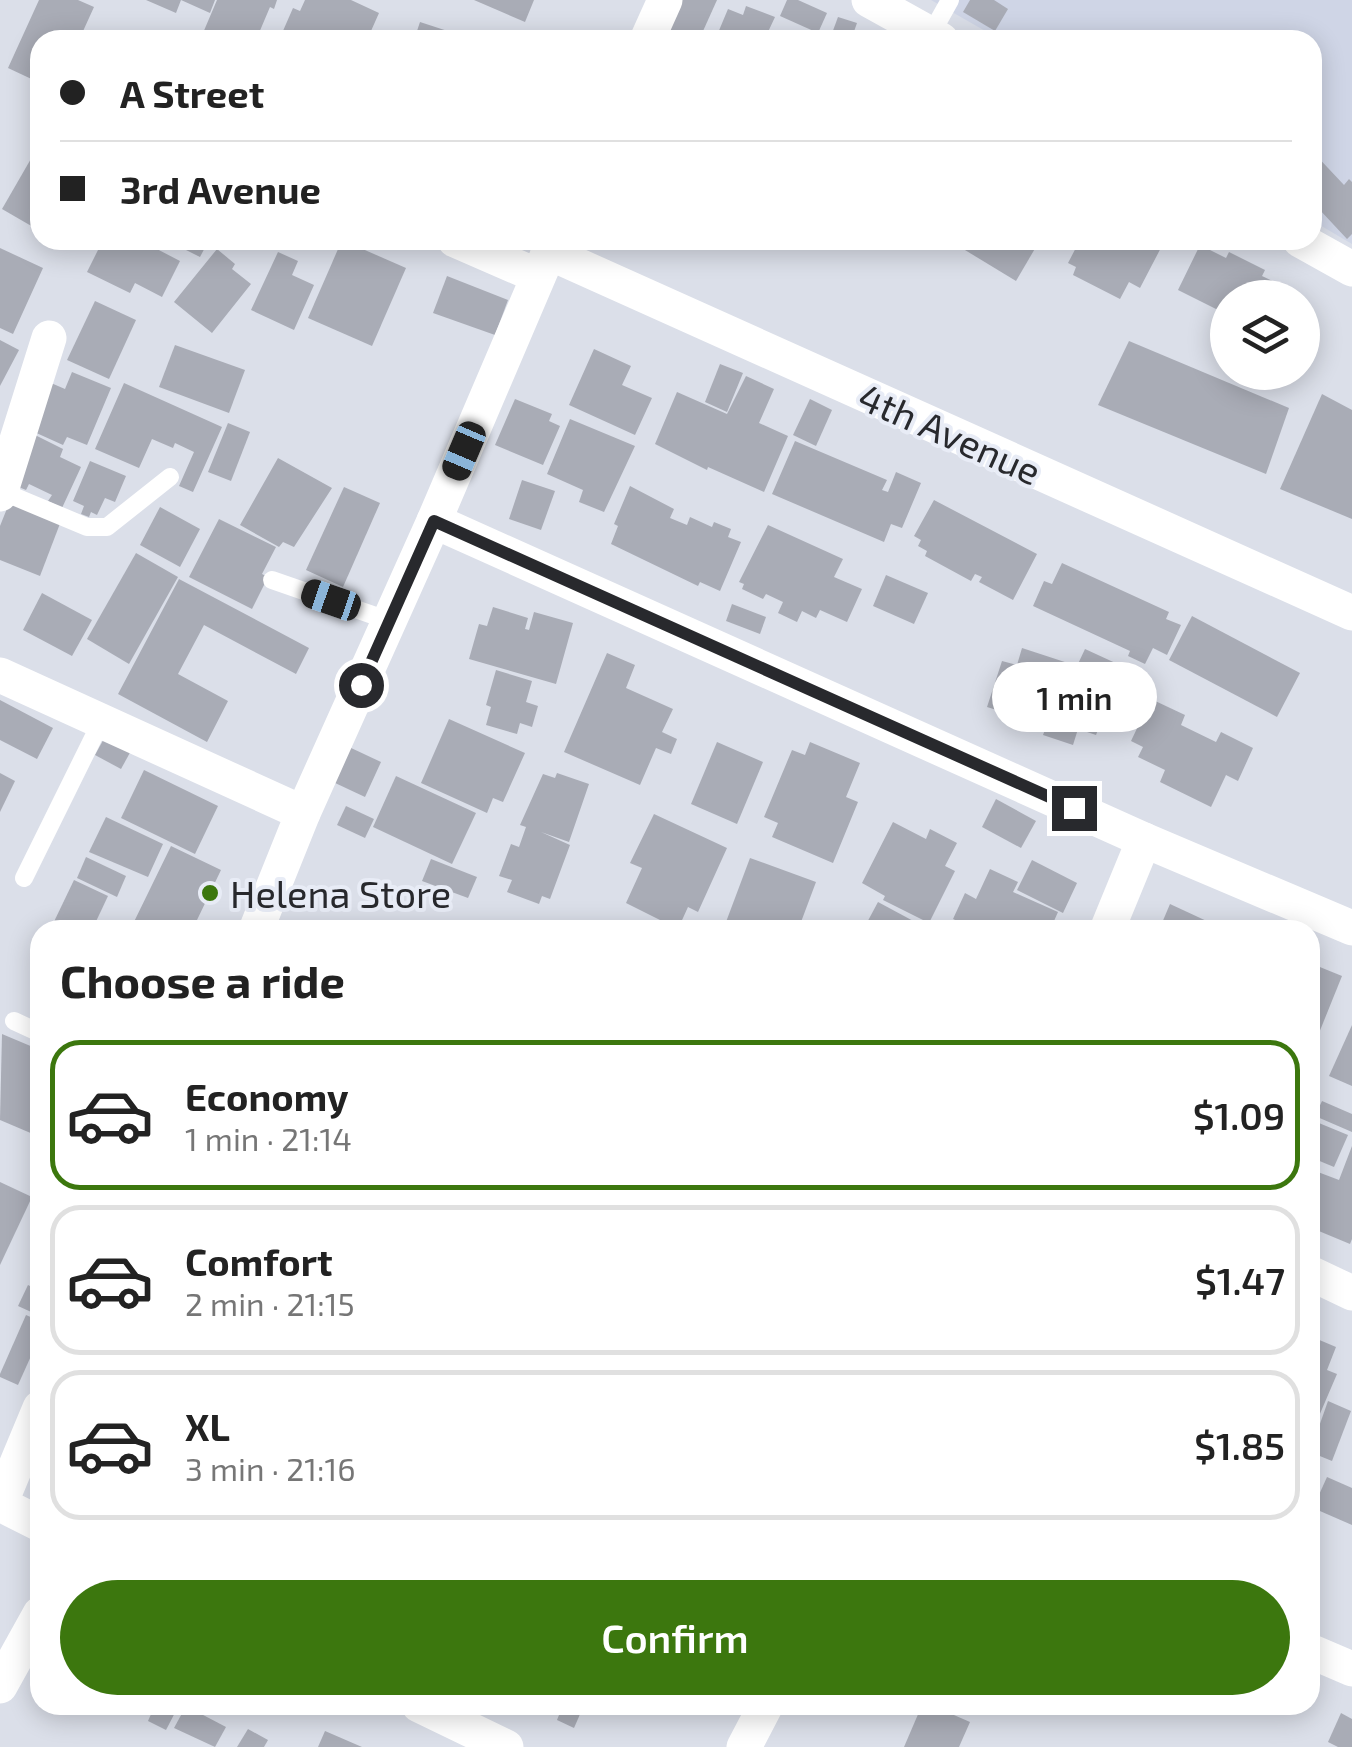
<!DOCTYPE html>
<meta charset="utf-8">
<style>
body{margin:0;font-family:"Exo 2",sans-serif;background:#f2f2f2;color:#222;height:100vh;display:flex;flex-direction:column;font-size:38px;white-space:nowrap}
*{box-sizing:border-box;margin:0}
p{font-size:32px;color:#767676}
.icon{flex:none;width:55px;height:55px;fill:none;stroke:currentColor;stroke-width:2;stroke-linecap:round;stroke-linejoin:round}
.map{position:relative;flex:1;overflow:hidden}
.sheet{position:absolute;left:30px;top:920px;width:1290px;height:795px;display:flex;flex-direction:column;background:#fff;border-radius:30px;box-shadow:0 5px 25px #0003}
.sheet>*{flex:none}
.hud{position:absolute;left:30px;top:30px;width:1292px;height:220px;border-radius:30px;box-shadow:0 5px 25px #0003;display:grid;align-content:center;height:220px;padding:0 30px;background:#fff}
.buttons{position:absolute;left:1210px;top:280px;display:grid;gap:20px}
.buttons a{display:grid;place-items:center;width:110px;height:110px;border-radius:50%;background:#fff;box-shadow:0 5px 25px #0003;font-size:50px}
.end{position:absolute;width:45px;height:45px;margin:-22px;border:12px solid #28292d;background:#fff;box-shadow:0 0 0 5px #fff}
.from{border-radius:50%}
.bubble{position:absolute;height:70px;border-radius:35px;background:#fff;box-shadow:0 5px 25px #0003;font-size:32px;font-weight:600;line-height:70px;text-align:center}
.car{position:absolute;width:30px;height:60px;margin:-30px -15px;border-radius:12px;box-shadow:0 0 8px 2px #0007;background:linear-gradient(#222 24%,#8ab4d8 0 40%,#222 0 76%,#8ab4d8 0 86%,#222 0)}
.hud b{display:flex;align-items:center;gap:35px;height:95px;font-size:38px}
.hud b+b{border-top:2px solid #e0e0e0}
.hud i{width:25px;height:25px;background:#222}
ul{padding:0;list-style:none}
li{display:flex;align-items:center;gap:30px;height:150px;margin:0 20px 15px;padding:0 10px;border:5px solid #e0e0e0;border-radius:30px}
li div{flex:1}
li b{display:block;font-size:38px}
li em{font-style:normal;font-weight:600}
li.selected{border-color:#3c770e}
li>.icon{width:90px;height:90px;stroke-width:1.5}
h2{padding:0 30px;font-size:45px;line-height:120px}
.button{display:flex;gap:20px;margin-top:auto;padding:20px 30px}
.button a{flex:1;height:115px;border-radius:60px;background:#3c770e;color:#fff;font-size:40px;font-weight:600;line-height:115px;text-align:center}
.map>svg:first-child{display:block}
.built{fill:#cfd5e6}
.building{fill:#a9acb6}
.lines{fill:none;stroke-linecap:round;stroke-linejoin:round}
.lane{stroke:#fff;stroke-width:18}
.street{stroke:#fff;stroke-width:35}
.route{stroke:#28292d;stroke-width:12}
.poi-dot{fill:#3c770e;stroke:#e8ecf6;stroke-width:4}
.labels{text-anchor:middle;dominant-baseline:central;stroke-width:8;stroke-linejoin:round;paint-order:stroke}
.street-label{font-size:38px;fill:#28292d;stroke:#e8ecf6}
.poi-label{font-size:38px;fill:#28292d;stroke:#e8ecf6;text-anchor:start}
</style>
<div class="map">
<svg width="1352" height="1747" viewBox="0 0 1352 1747">
<rect width="100%" height="100%" fill="#dbdfe9"/>
<path class="built" d="M931 0H1352V244L1313 221 1312 40H1001Z"/>
<g class="building">
<path d="M39 0H78L94 7 79 40H40V83L8 68Z"/>
<path d="M146 0H215L210 13 181 0 176 13Z"/>
<path d="M217 0H277L274 9 270 7 256 40H200Z"/>
<path d="M305 0H351L379 13 367 40H279L293 8 300 11Z"/>
<path d="M474 0H534L525 22Z"/>
<path d="M675 0H717L699 40H674L660 34Z"/>
<path d="M787 0H798L827 13 818 33 780 16Z"/>
<path d="M970 0H994L1008 9 995 31 963 12Z"/>
<path d="M746 6 775 17 768 32 787 40H715L728 9 743 15Z"/>
<path d="M838 17 857 23 851 40 831 36Z"/>
<path d="M420 22 472 39V40H414Z"/>
<path d="M1312 151 1344 185 1349 179 1352 182V234L1347 239 1319 209 1312 215Z"/>
<path d="M32 157 40 161V231L2 209Z"/>
<path d="M103 240H159L155 248 180 261 162 297 135 283 130 293 87 272Z"/>
<path d="M174 240H209L200 257 172 243Z"/>
<path d="M342 240 406 268 372 346 308 318Z"/>
<path d="M964 240H1040L1016 281 960 247Z"/>
<path d="M1080 240H1165L1140 288 1129 282 1120 299 1073 275 1076 267 1068 263Z"/>
<path d="M1200 245 1226 258 1229 252 1265 270 1262 276 1293 291 1290 298H1228V315L1178 290Z"/>
<path d="M0 248 43 268 13 334 0 328Z"/>
<path d="M217 249 235 264 232 269 251 284 212 333 174 302Z"/>
<path d="M278 252 298 261 292 275 314 285 294 330 251 310Z"/>
<path d="M447 276 508 300 495 335 433 313Z"/>
<path d="M95 301 136 320 109 379 67 360Z"/>
<path d="M0 340 19 350 0 386Z"/>
<path d="M1129 341 1289 408 1266 474 1098 405Z"/>
<path d="M175 345 245 370 229 413 159 387Z"/>
<path d="M594 349 631 366 622 385 652 398 635 435 569 405Z"/>
<path d="M720 364 743 373 727 412 705 402Z"/>
<path d="M72 372 111 388 87 445 67 437 63 445 32 431 51 383 65 389Z"/>
<path d="M746 376 774 389 759 423 788 436 764 492 708 467 707 470 655 444 677 392 727 414Z"/>
<path d="M124 383 222 427 193 492 179 486 194 452 175 443 173 448 152 439 139 468 95 449Z"/>
<path d="M1322 394 1352 410V519L1280 489Z"/>
<path d="M515 399 552 414 549 421 560 426 543 465 495 445Z"/>
<path d="M810 399 832 410 816 446 793 435Z"/>
<path d="M570 419 635 446 604 512 579 502 583 490 547 474Z"/>
<path d="M228 423 250 432 231 481 208 472Z"/>
<path d="M31 433 63 449 60 457 81 467 62 508 48 501 52 495 29 484 26 490 9 483Z"/>
<path d="M795 441 887 480 882 490 888 492 896 472 921 483 902 528 891 524 884 542 772 494Z"/>
<path d="M278 458 332 488 294 547 283 542 279 547 240 525Z"/>
<path d="M90 461 126 476 115 502 105 498 97 515 91 512 89 517 81 514 84 506 73 501Z"/>
<path d="M522 480 555 491 541 530 509 519Z"/>
<path d="M630 486 674 509 670 518 687 525 690 517 712 527 714 522 731 529 728 537 741 542 720 591 700 582 698 586 611 544 618 526 614 524Z"/>
<path d="M344 487 380 503 343 587 306 570Z"/>
<path d="M934 500 1037 554 1013 600 979 582 982 577 975 574 971 581 925 556 927 551 918 546 921 540 914 536Z"/>
<path d="M10 501 61 521 40 576 0 560V526Z"/>
<path d="M160 507 200 529 180 567 140 545Z"/>
<path d="M219 519 276 547 262 574 268 577 252 609 189 577Z"/>
<path d="M768 525 843 559 834 577 862 589 847 622 820 610 816 618 802 611 797 622 778 613 783 602 766 594 763 599 742 589 744 584 739 582Z"/>
<path d="M136 553 178 577 129 664 87 639Z"/>
<path d="M1062 563 1169 612 1166 619 1181 625 1167 655 1153 648 1145 664 1128 656 1130 651 1033 606 1044 581 1052 584Z"/>
<path d="M886 575 928 593 914 624 873 606Z"/>
<path d="M179 579 309 648 296 674 204 625 178 674 228 701 207 742 118 694Z"/>
<path d="M42 593 92 620 72 656 23 630Z"/>
<path d="M732 604 766 617 760 634 726 621Z"/>
<path d="M493 607 528 618 525 629 529 630 534 612 573 623 556 684 469 659 479 624 487 626Z"/>
<path d="M1192 616 1300 673 1277 717 1169 660Z"/>
<path d="M1022 648 1077 666 1073 679 1091 685 1093 679 1127 690 1118 720 1104 714 1096 735 1078 729 1073 745 1043 735 1047 724 1022 716 1025 708 1007 702 1003 712 987 707 1002 661 1017 665Z"/>
<path d="M1085 649 1122 666 1114 683 1095 674 1092 679 1081 674 1083 669 1077 666Z"/>
<path d="M607 653 635 665 626 688 673 709 662 732 677 739 671 754 656 748 640 785 564 752Z"/>
<path d="M496 670 532 681 526 702 538 706 532 727 520 723 517 734 486 725 491 707 486 705Z"/>
<path d="M1151 699 1185 715 1181 725 1216 742 1221 732 1253 748 1238 781 1226 775 1211 807 1160 782 1165 770 1138 757 1143 747 1131 741Z"/>
<path d="M0 700 53 728 37 759 0 740Z"/>
<path d="M449 719 525 753 503 802 493 798 487 813 421 783Z"/>
<path d="M106 735 132 749 121 769 95 755Z"/>
<path d="M717 742 763 762 737 824 691 804Z"/>
<path d="M810 742 860 763 846 797 858 802 833 863 772 837 778 823 764 817 792 750 805 755Z"/>
<path d="M349 747 381 762 365 797 333 782Z"/>
<path d="M144 770 218 806 195 854 121 818Z"/>
<path d="M0 773 15 781 0 812Z"/>
<path d="M557 773 589 784 569 842 541 832 570 845 550 899 542 896 539 904 507 892 512 880 499 876 511 844 519 847 526 827 520 825 543 774 555 778Z"/>
<path d="M396 776 476 813 452 864 373 827Z"/>
<path d="M996 799 1036 821 1021 848 982 827Z"/>
<path d="M346 806 374 819 365 838 337 825Z"/>
<path d="M654 814 727 848 698 912 688 907 678 929 626 903 642 868 630 863Z"/>
<path d="M106 817 163 844 148 877 89 852Z"/>
<path d="M893 822 926 839 930 829 957 843 945 866 955 871 929 923 883 900 885 896 862 883Z"/>
<path d="M171 846 221 870 197 920 204 923 200 930H130Z"/>
<path d="M86 857 126 876 117 897 77 878Z"/>
<path d="M750 858 816 882 798 930H723Z"/>
<path d="M431 859 477 877 468 898 422 881Z"/>
<path d="M1032 860 1077 883 1063 913 1017 890Z"/>
<path d="M990 869 1018 882 1013 892 1058 912 1050 930H977L953 919 965 893 976 899Z"/>
<path d="M74 880 108 896 92 930H50Z"/>
<path d="M878 902 930 930H863Z"/>
<path d="M1170 904 1226 930H1159Z"/>
<path d="M1310 963 1342 976 1319 1033 1310 1030Z"/>
<path d="M1352 1025V1086L1329 1076Z"/>
<path d="M2 1034 40 1050V1137L0 1120Z"/>
<path d="M1322 1101 1352 1114V1132L1315 1116Z"/>
<path d="M1314 1121 1348 1135 1334 1167 1310 1157V1130Z"/>
<path d="M1352 1146V1239L1350 1244 1314 1229 1319 1218 1310 1215V1169L1339 1180Z"/>
<path d="M0 1182 32 1197 0 1265Z"/>
<path d="M28 1285 40 1291V1316L18 1306Z"/>
<path d="M26 1315 40 1321V1336L18 1385 0 1377V1374Z"/>
<path d="M1310 1336 1336 1347 1327 1370 1337 1374 1310 1437Z"/>
<path d="M1328 1401 1351 1411 1332 1461 1310 1452Z"/>
<path d="M1327 1477 1352 1488V1525L1313 1508Z"/>
<path d="M155 1705H179L166 1730 148 1721Z"/>
<path d="M563 1705H584L574 1728 557 1720Z"/>
<path d="M922 1705H931L970 1722 959 1747H904Z"/>
<path d="M186 1706 226 1727 215 1747 174 1728Z"/>
<path d="M1341 1713 1352 1719V1747H1338L1328 1742Z"/>
<path d="M248 1729 268 1740 264 1747H237Z"/>
<path d="M325 1731 362 1747H318Z"/>
</g>
<g class="lines">
<g class="lane">
<path d="M931 34 950 0"/>
<path d="M1 491 87 527H107L170 477"/>
<path d="M272 580 390 621"/>
<path d="M24 878 101 722"/>
<path d="M14 1021 40 1033"/>
</g>
<g class="street">
<path d="M869 0 941 40"/>
<path d="M647 40 665 0"/>
<path d="M455 240 538 276"/>
<path d="M1300 240 1352 269"/>
<path d="M548 252 1352 613"/>
<path d="M0 494 49 338"/>
<path d="M434 521 1144 840 1352 928"/>
<path d="M0 675 303 813"/>
<path d="M256 930 303 813 434 521 554 240"/>
<path d="M1107 930 1144 840"/>
<path d="M1310 1273 1352 1293"/>
<path d="M0 1504 40 1408"/>
<path d="M0 1504 40 1524"/>
<path d="M1310 1651 1352 1669"/>
<path d="M0 1686 40 1614"/>
<path d="M419 1705 506 1747"/>
<path d="M744 1747 766 1705"/>
</g>
</g>
<g class="lines">
<path class="route" d="M361 685 434 521 1074 808"/>
</g>
<circle class="poi-dot" cx="210" cy="893" r="10"/>
<g class="labels">
<g class="street-label">
<text transform="translate(950 433) rotate(24)">4th Avenue</text>
</g>
<g class="poi-label">
<text x="230" y="893">Helena Store</text>
</g>
</g>
</svg>
<div class="buttons">
<a><svg class="icon" aria-label="layers" viewBox="0 0 24 24"><path d="M12 4l9 5-9 5-9-5zM3 14l9 5 9-5"/></svg></a>
</div>
<i class="end from" style="left:361px;top:685px"></i>
<i class="end" style="left:1074px;top:808px"></i>
<div class="bubble" style="left:992px;top:662px;width:165px">1 min</div>
<i class="car" style="left:464px;top:451px;rotate:203deg"></i>
<i class="car" style="left:331px;top:600px;rotate:289deg"></i>
<div class="hud">
<b><i class="from"></i>A Street</b>
<b><i></i>3rd Avenue</b>
</div>
<section class="sheet">
<h2>Choose a ride</h2>
<ul>
<li class="selected"><svg class="icon" aria-label="car" viewBox="0 0 24 24"><path d="M5 17H2v-5l4-1 3-4h7l3 4 3 1v5h-3M9 17h6M6 11h13"/><circle cx="7" cy="17" r="2"/><circle cx="17" cy="17" r="2"/></svg><div><b>Economy</b><p>1 min · 21:14</p></div><em>$1.09</em></li>
<li><svg class="icon" aria-label="car" viewBox="0 0 24 24"><path d="M5 17H2v-5l4-1 3-4h7l3 4 3 1v5h-3M9 17h6M6 11h13"/><circle cx="7" cy="17" r="2"/><circle cx="17" cy="17" r="2"/></svg><div><b>Comfort</b><p>2 min · 21:15</p></div><em>$1.47</em></li>
<li><svg class="icon" aria-label="car" viewBox="0 0 24 24"><path d="M5 17H2v-5l4-1 3-4h7l3 4 3 1v5h-3M9 17h6M6 11h13"/><circle cx="7" cy="17" r="2"/><circle cx="17" cy="17" r="2"/></svg><div><b>XL</b><p>3 min · 21:16</p></div><em>$1.85</em></li>
</ul>
<div class="button"><a>Confirm</a></div>
</section>
</div>
